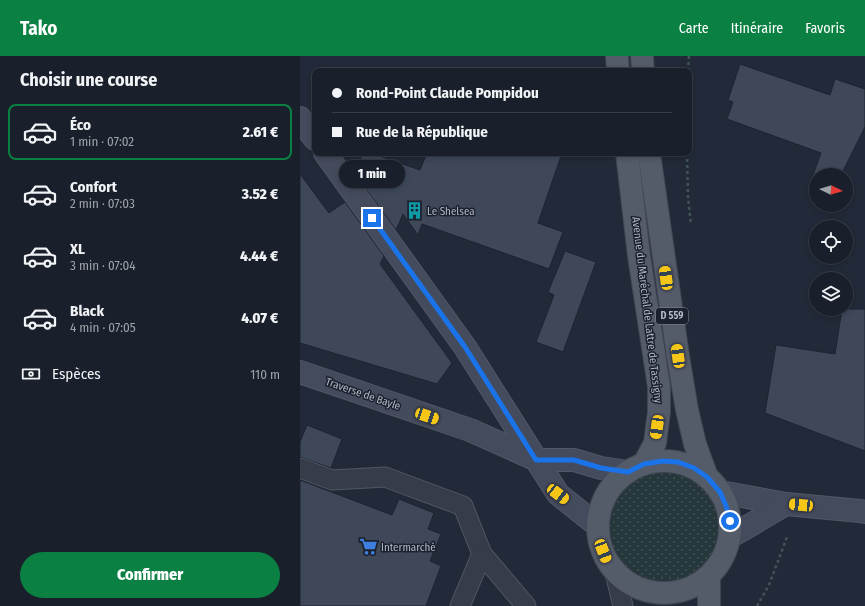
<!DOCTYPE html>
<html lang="fr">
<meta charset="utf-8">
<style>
body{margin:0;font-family:"Fira Sans Condensed",sans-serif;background:#272d37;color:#f1f3f6;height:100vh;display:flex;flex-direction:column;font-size:15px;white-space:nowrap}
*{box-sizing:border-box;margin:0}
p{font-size:13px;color:#9fa3a9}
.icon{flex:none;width:22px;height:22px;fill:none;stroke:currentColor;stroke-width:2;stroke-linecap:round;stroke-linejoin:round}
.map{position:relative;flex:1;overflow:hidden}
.panel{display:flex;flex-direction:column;background:#1a202b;width:300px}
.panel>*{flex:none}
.guide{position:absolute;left:12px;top:12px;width:380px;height:88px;border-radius:8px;box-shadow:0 2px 6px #0003,0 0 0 1px #383e47;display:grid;align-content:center;height:88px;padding:0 20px;background:#1a202b}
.needle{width:26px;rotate:95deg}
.fabs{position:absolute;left:509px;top:112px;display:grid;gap:8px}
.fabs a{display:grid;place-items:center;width:44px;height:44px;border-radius:50%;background:#1a202b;box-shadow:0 2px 6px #0003,0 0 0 1px #383e47;font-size:20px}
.end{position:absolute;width:18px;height:18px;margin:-9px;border:5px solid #1a73e8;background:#fff;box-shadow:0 0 0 2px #fff}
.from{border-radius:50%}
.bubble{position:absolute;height:28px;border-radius:14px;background:#1a202b;box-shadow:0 2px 6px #0003,0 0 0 1px #383e47;font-size:13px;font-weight:800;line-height:28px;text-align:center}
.car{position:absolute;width:12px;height:24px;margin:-12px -6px;border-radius:5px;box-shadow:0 0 3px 1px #0007;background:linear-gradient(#f5c518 24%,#345 0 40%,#f5c518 0 76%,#345 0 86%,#f5c518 0)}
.guide b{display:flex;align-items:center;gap:14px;height:38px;font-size:15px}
.guide b+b{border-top:1px solid #383e47}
.guide i{width:10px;height:10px;background:#f1f3f6}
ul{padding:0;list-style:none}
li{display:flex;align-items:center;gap:12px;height:56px;margin:0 8px 6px;padding:0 12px;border:2px solid transparent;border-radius:8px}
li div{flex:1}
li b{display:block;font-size:15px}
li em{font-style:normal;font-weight:800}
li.current{border-color:#0b8043}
li>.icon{width:36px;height:36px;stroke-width:1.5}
h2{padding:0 20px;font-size:18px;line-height:48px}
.pay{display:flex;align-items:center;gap:10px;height:44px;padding:0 20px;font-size:15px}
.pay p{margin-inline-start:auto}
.action{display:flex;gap:8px;margin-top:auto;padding:8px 20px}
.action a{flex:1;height:46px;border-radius:24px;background:#0b8043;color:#fff;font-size:16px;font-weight:800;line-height:46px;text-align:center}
header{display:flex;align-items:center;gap:24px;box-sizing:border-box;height:56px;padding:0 20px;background:#0b8043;color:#fff}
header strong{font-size:19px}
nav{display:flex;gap:22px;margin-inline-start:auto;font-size:14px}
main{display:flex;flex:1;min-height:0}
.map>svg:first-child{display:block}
.grass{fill:url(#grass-dots)}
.building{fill:#3e4859;stroke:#1d2330}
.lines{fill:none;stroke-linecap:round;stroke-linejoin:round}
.lane-casing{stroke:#515764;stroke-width:21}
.secondary-casing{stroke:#515764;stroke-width:24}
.primary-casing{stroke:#3f4552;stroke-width:24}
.path{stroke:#425357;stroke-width:2.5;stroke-dasharray:3 3;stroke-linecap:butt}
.lane{stroke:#363c49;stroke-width:19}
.secondary{stroke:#444b5c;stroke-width:22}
.primary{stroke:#545b69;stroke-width:22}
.route{stroke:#1a73e8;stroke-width:5}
.labels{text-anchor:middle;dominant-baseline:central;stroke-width:3;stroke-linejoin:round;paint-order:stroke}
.shield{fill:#1b212e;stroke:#848a98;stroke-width:1}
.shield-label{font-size:10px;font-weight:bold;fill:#b1b7c5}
.poi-label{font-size:11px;fill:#b1b7c5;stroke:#1b212e;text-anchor:start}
.street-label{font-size:11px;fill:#b1b7c5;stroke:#1b212e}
</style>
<header>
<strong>Tako</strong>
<nav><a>Carte</a><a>Itinéraire</a><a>Favoris</a></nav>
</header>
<main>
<section class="panel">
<h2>Choisir une course</h2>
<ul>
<li class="current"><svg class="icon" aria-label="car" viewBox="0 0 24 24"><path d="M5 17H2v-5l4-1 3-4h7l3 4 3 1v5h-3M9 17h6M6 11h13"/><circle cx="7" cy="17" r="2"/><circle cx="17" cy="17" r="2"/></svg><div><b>Éco</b><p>1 min · 07:02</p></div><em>2.61 €</em></li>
<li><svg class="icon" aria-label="car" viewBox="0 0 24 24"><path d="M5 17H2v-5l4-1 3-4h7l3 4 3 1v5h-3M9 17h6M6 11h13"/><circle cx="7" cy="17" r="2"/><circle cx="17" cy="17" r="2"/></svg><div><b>Confort</b><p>2 min · 07:03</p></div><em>3.52 €</em></li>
<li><svg class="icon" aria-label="car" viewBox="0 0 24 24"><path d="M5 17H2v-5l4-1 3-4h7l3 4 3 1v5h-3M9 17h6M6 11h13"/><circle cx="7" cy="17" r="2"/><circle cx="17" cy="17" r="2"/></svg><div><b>XL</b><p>3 min · 07:04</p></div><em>4.44 €</em></li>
<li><svg class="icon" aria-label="car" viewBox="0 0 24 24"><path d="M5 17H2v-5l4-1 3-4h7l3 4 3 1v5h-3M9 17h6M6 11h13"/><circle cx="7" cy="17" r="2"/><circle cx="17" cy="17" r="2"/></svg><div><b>Black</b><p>4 min · 07:05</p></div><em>4.07 €</em></li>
</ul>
<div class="pay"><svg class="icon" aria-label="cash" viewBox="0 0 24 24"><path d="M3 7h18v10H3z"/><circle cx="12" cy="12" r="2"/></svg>Espèces<p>110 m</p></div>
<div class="action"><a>Confirmer</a></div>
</section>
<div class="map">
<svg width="565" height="550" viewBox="0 0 565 550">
<defs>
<pattern id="grass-dots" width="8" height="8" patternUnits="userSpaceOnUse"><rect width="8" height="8" fill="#25373b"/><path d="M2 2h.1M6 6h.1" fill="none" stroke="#425256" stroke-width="1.8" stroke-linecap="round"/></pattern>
</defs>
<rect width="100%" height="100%" fill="#222a39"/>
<circle class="grass" cx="364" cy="471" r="66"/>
<g class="building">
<path d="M440 8 530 39 535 23 565 33V71L541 119H516V120L513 119 521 97 427 63 433 46 428 44Z"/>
<path d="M57 97H71L120 114 127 97H262L238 167 263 176 249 213 122 168 118 179 103 158 96 174 66 133 78 125Z"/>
<path d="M0 118 29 157 45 146 84 200 80 208 152 307 137 328 0 287Z"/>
<path d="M265 195 296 206 263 296 236 286 254 239 248 236Z"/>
<path d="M542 253H565V395L465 357 476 289 535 298Z"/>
<path d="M7 369 42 383 31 412 0 401V386Z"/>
<path d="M0 424 92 459 99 443 134 457 128 473 141 478 130 505 141 510 126 550H0Z"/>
</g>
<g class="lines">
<defs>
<g id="lane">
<path d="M0 412 32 424 85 421 163 450 182 498"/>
<path d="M315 517 323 550"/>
<path d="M160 550 182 498 226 550"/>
</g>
<g id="secondary">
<path d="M0 62 15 83"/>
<path d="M25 97 165 291 258 438 298 470"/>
<path d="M0 316 170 374 237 404H274L301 412 328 416"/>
<path d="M420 436 486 448 560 455 565 456"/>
<path d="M430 481 486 448"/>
</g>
<g id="primary">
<path d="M317 0 318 15"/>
<path d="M342 0 343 15"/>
<path d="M327 97 339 200 359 331V356L355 387 344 408"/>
<path d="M349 97 378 300 387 354 395 388 407 421"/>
<circle cx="364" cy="471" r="66"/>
<path d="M409 520V550"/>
</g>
</defs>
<use href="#lane" class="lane-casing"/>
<use href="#secondary" class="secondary-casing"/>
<use href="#primary" class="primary-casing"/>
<g class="path">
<path d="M388 15 389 0"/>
<path d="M387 97 388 142 391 168"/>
<path d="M457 550 469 529 487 481"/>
</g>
<use href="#lane" class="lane"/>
<use href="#secondary" class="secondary"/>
<use href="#primary" class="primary"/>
</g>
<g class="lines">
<path class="route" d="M72 162 165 291 236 404H274L301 412 328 416 344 408 363 405 378 406 394 412 407 421 420 436 426 450 430 465"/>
</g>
<defs>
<symbol id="building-bare" viewBox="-9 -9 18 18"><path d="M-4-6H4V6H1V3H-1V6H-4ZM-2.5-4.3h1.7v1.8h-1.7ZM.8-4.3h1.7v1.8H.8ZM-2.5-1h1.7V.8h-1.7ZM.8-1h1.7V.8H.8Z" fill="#0f9aa8" stroke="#1b212e" stroke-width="2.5" paint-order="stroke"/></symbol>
<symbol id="supermarket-bare" viewBox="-9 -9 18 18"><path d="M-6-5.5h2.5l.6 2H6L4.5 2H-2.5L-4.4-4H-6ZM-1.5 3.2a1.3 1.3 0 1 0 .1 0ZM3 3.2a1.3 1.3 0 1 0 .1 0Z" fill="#3f7fe0" stroke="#1b212e" stroke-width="2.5" paint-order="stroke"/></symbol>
</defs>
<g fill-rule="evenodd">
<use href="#building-bare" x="102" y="142" width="25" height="25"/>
<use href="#supermarket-bare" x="56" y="478" width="25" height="25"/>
</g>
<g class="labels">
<rect class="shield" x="356" y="252" width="32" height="16" rx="3"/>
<g class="shield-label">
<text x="372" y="260">D 559</text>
</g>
<g class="poi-label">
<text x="127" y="155">Le Shelsea</text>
<text x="81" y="491">Intermarché</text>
</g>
<g class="street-label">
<text transform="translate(347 254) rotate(83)">Avenue du Maréchal de Lattre de Tassigny</text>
<text transform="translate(63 338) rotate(19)">Traverse de Bayle</text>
</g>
</g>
</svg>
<div class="fabs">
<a><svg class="needle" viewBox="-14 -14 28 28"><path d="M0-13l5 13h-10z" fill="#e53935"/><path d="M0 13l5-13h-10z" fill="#9fa3a9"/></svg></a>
<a><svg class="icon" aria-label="locate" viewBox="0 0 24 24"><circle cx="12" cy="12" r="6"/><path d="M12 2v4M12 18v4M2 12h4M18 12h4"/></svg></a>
<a><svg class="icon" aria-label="layers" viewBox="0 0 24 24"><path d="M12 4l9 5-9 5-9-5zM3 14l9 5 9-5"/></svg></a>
</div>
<i class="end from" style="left:430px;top:465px"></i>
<i class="end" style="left:72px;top:162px"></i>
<div class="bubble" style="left:39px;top:104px;width:66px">1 min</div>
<i class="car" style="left:366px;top:222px;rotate:352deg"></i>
<i class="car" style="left:378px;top:300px;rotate:352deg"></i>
<i class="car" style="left:127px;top:360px;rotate:109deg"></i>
<i class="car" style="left:357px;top:371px;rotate:188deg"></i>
<i class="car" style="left:258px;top:438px;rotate:128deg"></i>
<i class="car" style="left:501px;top:449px;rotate:275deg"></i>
<i class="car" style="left:303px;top:495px;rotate:159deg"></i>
<div class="guide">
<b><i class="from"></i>Rond-Point Claude Pompidou</b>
<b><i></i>Rue de la République</b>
</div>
</div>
</main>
